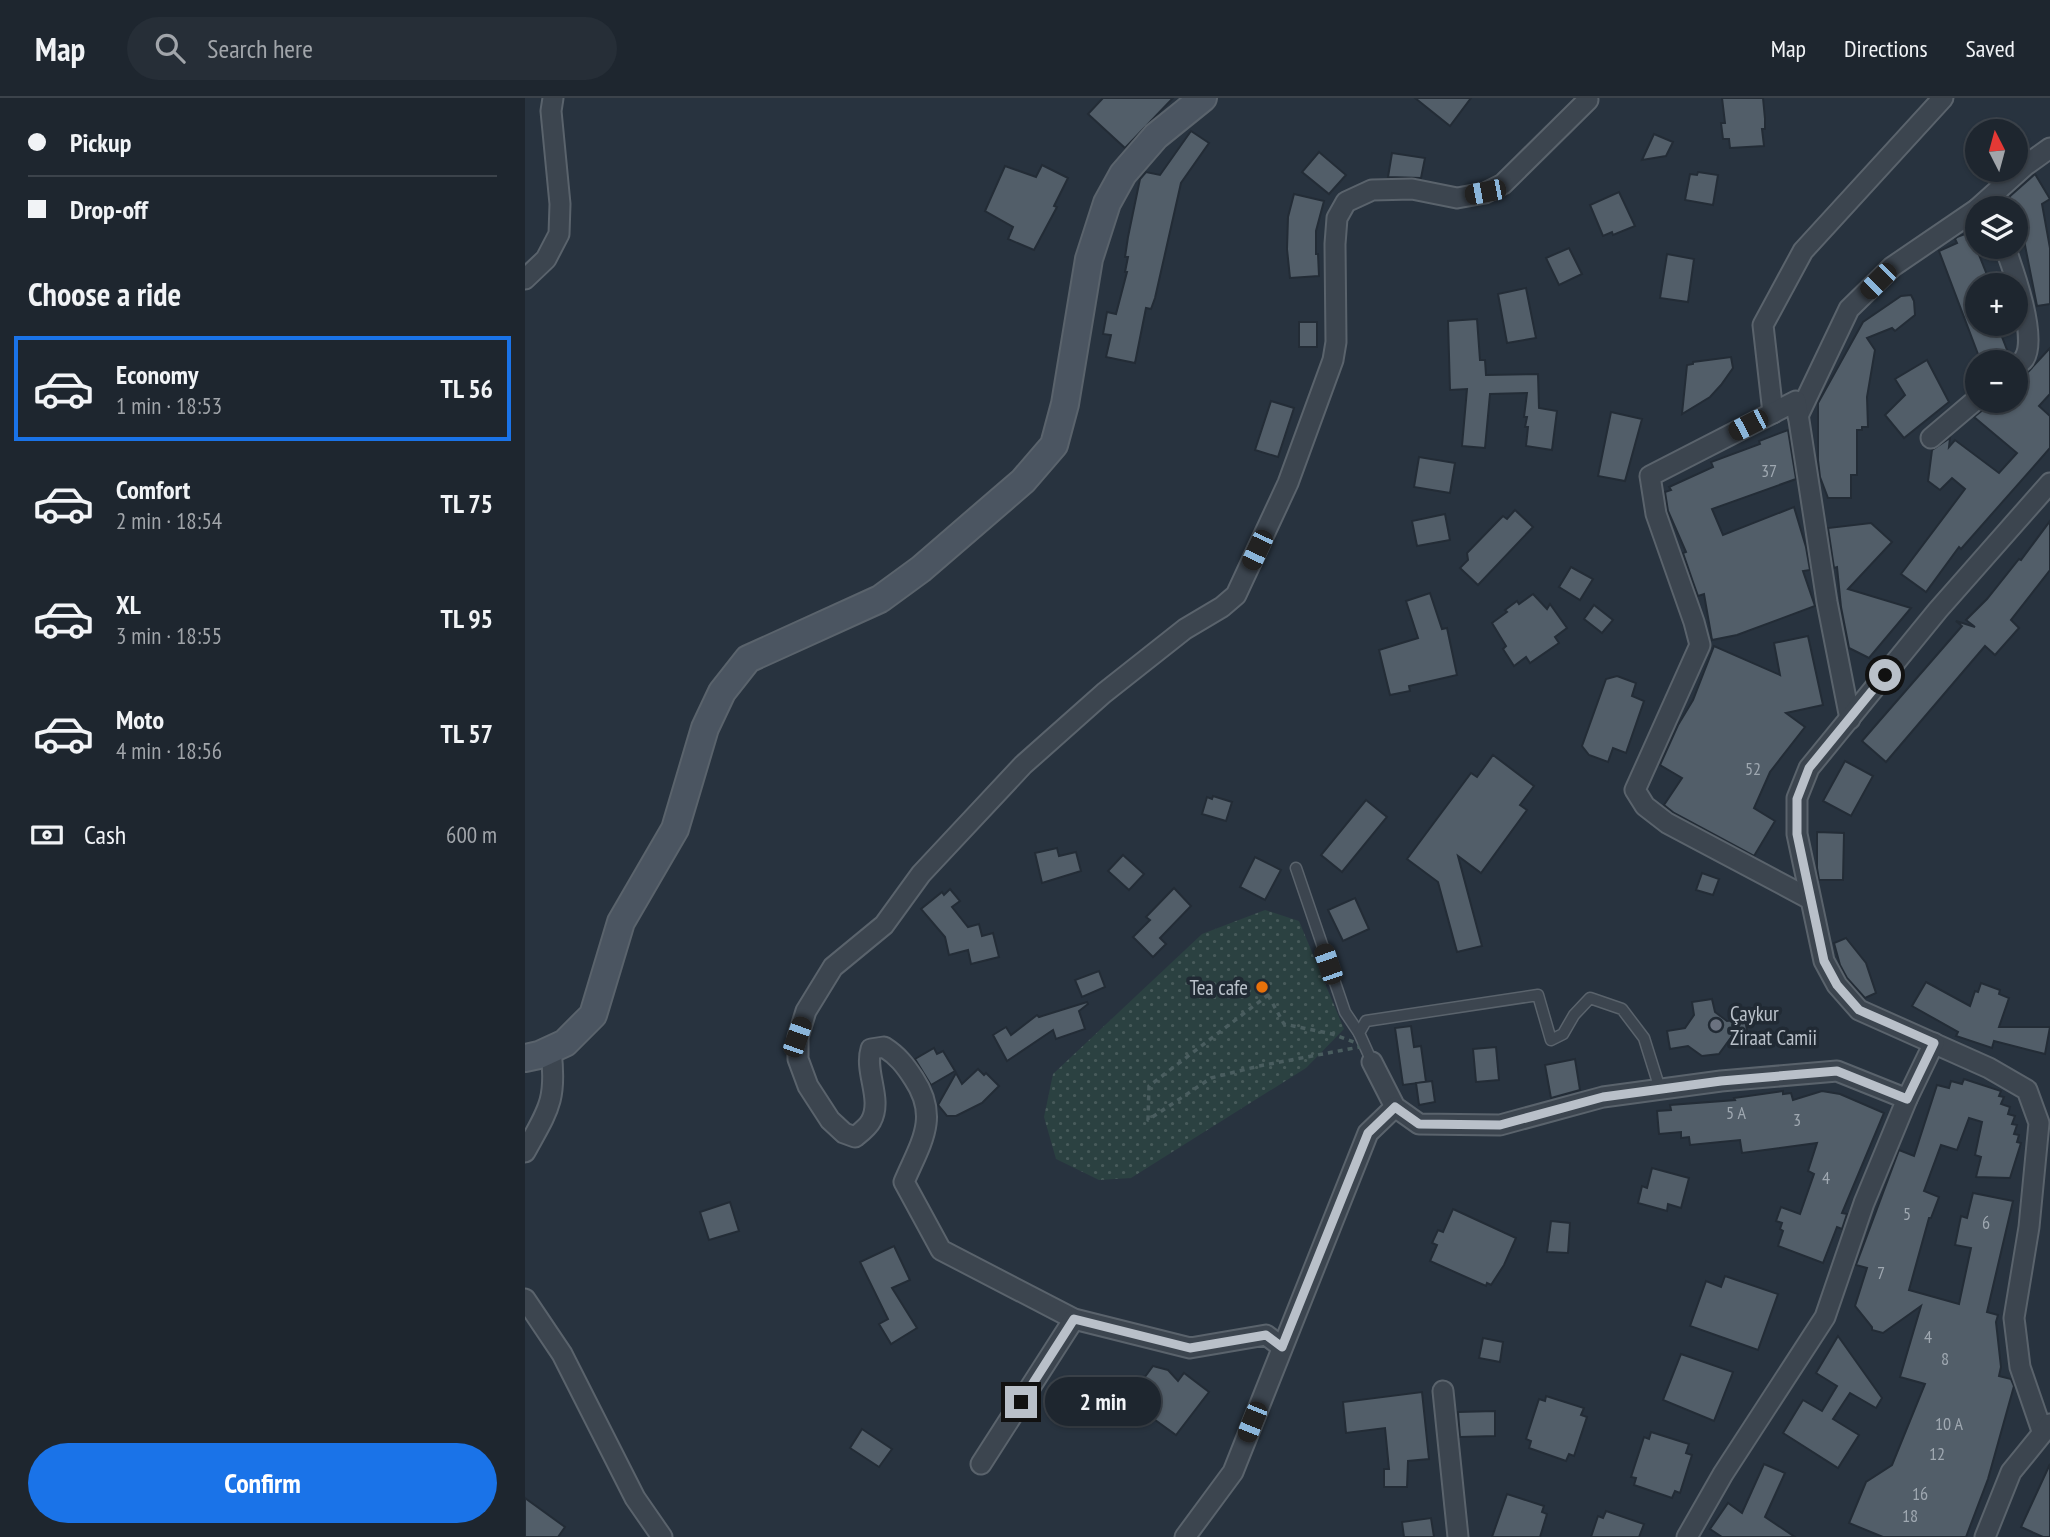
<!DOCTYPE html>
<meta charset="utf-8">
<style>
body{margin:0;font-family:"PT Sans Narrow",sans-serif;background:#262e37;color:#f1f3f6;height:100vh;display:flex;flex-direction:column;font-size:26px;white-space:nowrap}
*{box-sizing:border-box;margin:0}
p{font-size:23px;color:#a1a5aa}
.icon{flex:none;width:38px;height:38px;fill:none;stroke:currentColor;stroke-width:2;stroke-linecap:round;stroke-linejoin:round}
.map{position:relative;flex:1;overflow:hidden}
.drawer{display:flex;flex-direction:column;background:#1e262f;width:525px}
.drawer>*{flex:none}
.banner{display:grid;align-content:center;height:154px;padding:0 28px;background:#1e262f}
.needle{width:46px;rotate:354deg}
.fabs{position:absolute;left:1440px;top:21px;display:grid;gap:14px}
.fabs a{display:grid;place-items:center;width:63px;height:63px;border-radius:50%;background:#1e262f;box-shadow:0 2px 5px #0004,0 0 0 2px #3c434b;font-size:35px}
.end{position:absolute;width:32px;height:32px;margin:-16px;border:9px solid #b9c0c9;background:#111;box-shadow:0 0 0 4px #111}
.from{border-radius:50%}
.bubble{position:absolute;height:49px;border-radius:24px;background:#1e262f;box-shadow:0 2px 5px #0004,0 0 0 2px #3c434b;font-size:23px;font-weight:800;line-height:49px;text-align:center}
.car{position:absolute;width:21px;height:42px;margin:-21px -10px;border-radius:9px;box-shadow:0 0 5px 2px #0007;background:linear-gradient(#222 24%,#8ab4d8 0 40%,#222 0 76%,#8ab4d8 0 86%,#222 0)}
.banner b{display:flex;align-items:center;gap:24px;height:66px;font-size:26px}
.banner b+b{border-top:2px solid #3c434b}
.banner i{width:18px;height:18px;background:#f1f3f6}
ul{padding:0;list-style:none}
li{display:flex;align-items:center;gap:21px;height:105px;margin:0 14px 10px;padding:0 14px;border:4px solid transparent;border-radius:0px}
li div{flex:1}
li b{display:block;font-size:26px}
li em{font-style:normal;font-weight:800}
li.current{border-color:#1a73e8}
li>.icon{width:63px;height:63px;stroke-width:1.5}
h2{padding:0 28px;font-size:32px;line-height:84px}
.pay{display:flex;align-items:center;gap:18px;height:77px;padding:0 28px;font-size:26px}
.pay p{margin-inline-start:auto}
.action{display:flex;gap:14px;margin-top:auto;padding:14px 28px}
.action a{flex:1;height:80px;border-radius:42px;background:#1a73e8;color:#fff;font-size:28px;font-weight:800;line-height:80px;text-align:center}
header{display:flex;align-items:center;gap:42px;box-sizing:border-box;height:98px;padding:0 35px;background:#1e262f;border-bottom:2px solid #3c434b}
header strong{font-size:33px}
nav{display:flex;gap:38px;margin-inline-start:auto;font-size:24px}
.search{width:490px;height:63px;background:#262e37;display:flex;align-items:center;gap:18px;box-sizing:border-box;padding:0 24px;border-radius:38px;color:#a1a5aa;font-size:26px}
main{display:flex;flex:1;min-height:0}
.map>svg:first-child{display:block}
.park{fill:url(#park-dots)}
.building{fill:#525e69;stroke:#232c36;stroke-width:2}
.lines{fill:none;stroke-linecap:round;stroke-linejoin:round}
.lane-casing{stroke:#5a636c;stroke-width:13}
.street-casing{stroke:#5a636c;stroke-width:23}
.secondary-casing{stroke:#5a636c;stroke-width:30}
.path{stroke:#4a5d5f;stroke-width:3.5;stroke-dasharray:5 5;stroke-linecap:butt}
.lane{stroke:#3c454f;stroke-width:10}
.street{stroke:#3c454f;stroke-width:19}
.secondary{stroke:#4b5561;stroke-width:26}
.route{stroke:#b9c0c9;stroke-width:9}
.food-dot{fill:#e8710a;stroke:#212a34;stroke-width:2.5}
.worship-dot{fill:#6b7280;stroke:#212a34;stroke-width:2.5}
.labels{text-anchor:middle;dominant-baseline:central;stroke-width:7;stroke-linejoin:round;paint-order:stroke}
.number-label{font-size:18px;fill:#9fa8b1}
.poi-label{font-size:21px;fill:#b9c0c9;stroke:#212a34;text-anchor:end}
</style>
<header>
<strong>Map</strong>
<div class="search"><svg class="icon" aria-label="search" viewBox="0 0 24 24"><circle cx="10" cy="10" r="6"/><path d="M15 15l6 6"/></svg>Search here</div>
<nav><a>Map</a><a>Directions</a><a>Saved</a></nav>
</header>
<main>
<section class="drawer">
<div class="banner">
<b><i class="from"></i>Pickup</b>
<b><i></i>Drop-off</b>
</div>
<h2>Choose a ride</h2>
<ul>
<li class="current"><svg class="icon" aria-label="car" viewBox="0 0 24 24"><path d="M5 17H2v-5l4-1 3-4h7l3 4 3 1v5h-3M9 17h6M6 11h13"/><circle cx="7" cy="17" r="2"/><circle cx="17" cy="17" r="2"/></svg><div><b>Economy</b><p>1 min · 18:53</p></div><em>TL 56</em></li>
<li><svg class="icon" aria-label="car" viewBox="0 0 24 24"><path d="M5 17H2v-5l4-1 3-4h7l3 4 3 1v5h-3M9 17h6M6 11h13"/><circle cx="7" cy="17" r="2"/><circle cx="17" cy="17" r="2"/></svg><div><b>Comfort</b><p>2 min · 18:54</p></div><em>TL 75</em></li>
<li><svg class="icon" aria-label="car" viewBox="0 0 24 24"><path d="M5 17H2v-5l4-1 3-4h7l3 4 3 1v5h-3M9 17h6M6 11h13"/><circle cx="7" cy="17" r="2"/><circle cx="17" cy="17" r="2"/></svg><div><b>XL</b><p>3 min · 18:55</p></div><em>TL 95</em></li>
<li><svg class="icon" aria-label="car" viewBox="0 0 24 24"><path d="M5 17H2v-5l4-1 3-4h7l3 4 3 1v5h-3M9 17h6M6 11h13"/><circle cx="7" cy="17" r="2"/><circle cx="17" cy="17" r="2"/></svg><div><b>Moto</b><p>4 min · 18:56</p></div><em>TL 57</em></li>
</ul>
<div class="pay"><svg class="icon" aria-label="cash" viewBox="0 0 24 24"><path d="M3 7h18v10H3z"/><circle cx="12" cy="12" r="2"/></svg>Cash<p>600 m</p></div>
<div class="action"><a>Confirm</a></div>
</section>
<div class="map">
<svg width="1525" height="1439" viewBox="0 0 1525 1439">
<defs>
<pattern id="park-dots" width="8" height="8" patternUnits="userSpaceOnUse" patternTransform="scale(1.75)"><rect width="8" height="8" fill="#2b4141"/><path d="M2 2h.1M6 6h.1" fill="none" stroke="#485b5b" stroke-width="1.8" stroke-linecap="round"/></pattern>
</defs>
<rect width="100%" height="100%" fill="#28333f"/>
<path class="park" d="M740 812 774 823 819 931 781 970 606 1080 574 1082 531 1061 519 1019 528 976 677 836Z"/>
<g class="building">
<path d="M578 0H648L600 50 563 16Z"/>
<path d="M890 0H946L925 28Z"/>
<path d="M1197 0H1238L1240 21V31H1237L1239 48 1205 50 1204 41H1198L1196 25H1200Z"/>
<path d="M666 33 684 45 656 85 630 200 626 211 621 210 610 265 581 259 586 237 578 236 582 214 591 216 602 174H600L603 159H600L603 139 615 81 621 74 635 77Z"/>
<path d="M1129 36 1148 44 1141 58 1117 62Z"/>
<path d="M794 54 821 77 804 96 777 74Z"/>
<path d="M867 55 900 60 896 80 863 79Z"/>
<path d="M517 67 543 80 529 108 532 109 509 152 483 141 488 129 460 113 480 68 511 79Z"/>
<path d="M1173 74 1193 77 1188 107 1160 102 1165 76 1172 77Z"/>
<path d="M1510 76 1525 101 1517 106 1525 150V206L1512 208 1493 112 1484 99Z"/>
<path d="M1094 94 1110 128 1088 137 1087 134 1078 138 1065 107Z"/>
<path d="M769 96 799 103 791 133V156H793L794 178 765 180 762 151 763 119Z"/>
<path d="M1445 134 1466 187H1452V226H1472L1484 257 1465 264H1456L1414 153 1432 145 1430 141 1432 139Z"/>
<path d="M1044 150 1057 176 1034 187 1021 160Z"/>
<path d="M1142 156 1169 161 1163 204 1135 200Z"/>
<path d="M1001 190 1011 240 982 245 973 196Z"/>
<path d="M1386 197 1389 203 1390 217 1370 233 1367 230 1342 240 1350 252 1342 299 1343 329H1337V332H1332V377H1326V400H1303L1295 379 1293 362V305L1338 224 1376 198Z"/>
<path d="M952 221 955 262H960L961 277 1013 276 1014 310 1032 313 1027 352 1001 348 1003 329H1000L1002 319H999L1002 295 965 296 960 350 937 348 942 291 925 292 923 223Z"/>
<rect x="774" y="224" width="18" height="25"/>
<path d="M1525 250V296L1514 308 1525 318V350L1436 451 1434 449 1401 494 1376 476 1440 391 1427 380 1415 392 1403 383 1407 352 1425 340 1424 349 1430 342 1474 375 1492 355 1449 319 1460 310 1464 303H1491V287Z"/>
<path d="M1206 259 1208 270 1196 287 1185 299 1157 316 1162 267 1168 266V264Z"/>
<path d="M1402 262 1424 304 1379 340 1360 317 1380 297 1370 281Z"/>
<path d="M746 303 769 310 753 359 730 352Z"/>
<path d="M1086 314 1117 321 1100 383 1073 378Z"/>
<path d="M1263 332 1271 381 1187 411 1198 437 1269 409 1281 449 1285 472 1278 473 1290 508 1212 537 1187 542 1179 496 1173 498 1168 484 1158 455 1161 454 1143 413 1140 394 1146 392 1144 389 1188 369 1186 364 1235 346 1234 343Z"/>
<path d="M894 359 930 365 925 395 889 389Z"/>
<path d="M990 412 1008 429 953 487 935 470 943 462 942 455 973 423 978 418 982 421Z"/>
<path d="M920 416 925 442 892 448 887 423Z"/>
<path d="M1525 423V472L1486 522 1494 530 1470 557 1460 548 1361 664 1337 643 1437 528 1431 523 1450 529 1441 522 1462 501 1494 461 1496 462Z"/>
<path d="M1346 425 1367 444 1323 491 1386 510 1344 560 1324 550 1316 509 1312 469 1309 470 1303 430Z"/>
<path d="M1046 469 1068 481 1055 502 1034 489Z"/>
<path d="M905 495 917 531 922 530 932 577 884 588 885 593 865 597 854 552 893 540 881 503Z"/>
<path d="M1008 496 1022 511 1025 506 1042 530 1030 539 1034 545 1005 565 1001 559 989 568 978 551 981 548 967 525 982 514 980 512 992 503 994 506Z"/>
<path d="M1069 507 1088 522 1077 535 1059 521Z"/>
<path d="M1283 538 1298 607 1261 615 1280 629 1245 674 1229 710 1250 723 1229 758 1149 715 1139 707 1157 680 1135 667 1153 627 1168 602 1189 548 1255 577 1249 545Z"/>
<path d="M1092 578 1111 585 1107 598 1119 603 1101 655 1088 650 1083 664 1064 657 1057 648 1081 581Z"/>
<path d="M968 657 1009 688 995 707 1002 712 956 775 933 758 957 848 932 854 913 784 882 761 946 675 952 679Z"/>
<path d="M1320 663 1348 678 1326 718 1298 703Z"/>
<path d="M688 698 707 704 701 723 677 716 682 699 687 701Z"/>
<path d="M841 702 862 719 817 774 796 757Z"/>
<path d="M1292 734 1319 735 1318 782H1294L1292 770Z"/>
<path d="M532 750 534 758 551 754 556 773 517 785 510 755Z"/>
<path d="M598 757 619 776 604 792 583 773Z"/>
<path d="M730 759 756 772 740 802 715 789Z"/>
<path d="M1177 775 1194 781 1188 797 1171 792Z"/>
<path d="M649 790 666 808 635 840 641 846 628 859 608 839 625 822 621 819Z"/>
<path d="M425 791 435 803 427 809 443 829 454 826 457 838 468 835 474 859 446 866 443 852 424 857 420 839 396 811 417 794 419 797Z"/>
<path d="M830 800 844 831 818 843 803 812Z"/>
<path d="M1321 840 1341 865 1351 895 1340 900 1322 880 1315 867 1309 845Z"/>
<path d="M574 873 580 889 557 899 550 882Z"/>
<path d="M1401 884 1445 908 1450 893 1453 894 1456 885 1475 892 1474 896 1484 900 1474 929H1525L1520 956 1469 943 1467 950 1431 938 1433 934 1387 908Z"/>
<path d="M1187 901 1190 914 1202 923 1220 921 1223 938 1205 941 1194 956 1177 958 1163 948 1145 951 1142 933 1160 930 1169 917 1167 904Z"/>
<path d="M562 904 563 906 554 913 560 931 531 941 528 932 482 963 468 937 481 929 486 937 512 917 514 919Z"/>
<path d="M886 928 889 949 896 948 901 984 878 987 870 930Z"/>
<path d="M971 949 974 982 951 984 948 951Z"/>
<path d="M409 950 412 956 418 953 430 973 406 987 390 961Z"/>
<path d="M1050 961 1055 992 1026 1000 1020 967Z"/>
<path d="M453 971 459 977 461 975 474 988 457 1005 431 1018H422L413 1007 431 975 437 986Z"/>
<path d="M1439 981 1476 993 1474 998 1479 999 1476 1006 1485 1009 1483 1016 1490 1018 1487 1026 1492 1027 1489 1036 1494 1037 1492 1044 1496 1045 1485 1080 1451 1079 1456 1059 1450 1057 1457 1024 1444 1020 1432 1052 1416 1047 1399 1093 1414 1099 1406 1120H1404L1384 1192 1434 1206 1446 1150 1430 1147 1436 1118 1442 1120 1448 1095 1488 1103 1462 1214 1473 1217 1471 1224 1476 1269 1474 1278 1486 1281 1489 1288 1463 1381 1441 1439H1358L1324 1425 1341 1384 1367 1367 1400 1286 1375 1279 1396 1208 1358 1235 1347 1232V1229L1330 1208 1342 1170 1331 1167 1374 1052 1389 1058 1412 987 1424 990 1426 983 1437 986Z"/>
<path d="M907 983 910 1004 894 1007 891 985Z"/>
<path d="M1258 993V996L1266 995 1268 1002 1297 993 1315 996 1359 1015 1317 1115 1322 1116 1317 1131 1312 1129 1298 1165 1253 1148 1258 1133 1255 1131 1257 1125 1251 1123 1256 1109 1275 1116 1289 1076 1283 1073 1292 1045 1217 1055 1215 1042 1165 1047 1164 1039 1156 1040V1034L1134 1036 1132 1013 1146 1012 1145 1007 1210 1002 1209 1000Z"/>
<path d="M1127 1070 1164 1080 1156 1110 1143 1106 1142 1113 1113 1105 1117 1088 1122 1090Z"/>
<path d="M205 1104 214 1133 184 1142 175 1114Z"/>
<path d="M928 1111 991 1140 979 1167 966 1187 962 1185 961 1188 905 1163 912 1147 907 1145 913 1132 918 1134Z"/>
<path d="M1026 1123 1045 1125 1043 1155 1022 1154Z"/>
<path d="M369 1148 385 1182 367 1190 392 1230 366 1246 354 1226 363 1221 335 1164Z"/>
<path d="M1200 1178 1253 1196 1233 1252 1165 1228 1181 1183 1196 1189Z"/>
<path d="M1313 1238 1357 1300 1351 1310 1325 1295 1308 1321 1334 1337 1313 1370 1258 1335 1278 1302 1297 1313 1312 1288 1291 1275Z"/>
<path d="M958 1240 978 1244 975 1264 954 1260Z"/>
<path d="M1156 1256 1208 1274 1189 1323 1138 1302Z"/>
<path d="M628 1268 643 1272 653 1283 659 1275 684 1294 651 1337 626 1319 630 1313 619 1305 611 1291Z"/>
<path d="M897 1294 904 1361 883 1363 882 1389H859V1371H864L860 1330 821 1335 818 1304Z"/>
<path d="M1021 1298 1059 1310 1056 1317 1062 1319 1049 1358 1044 1356 1041 1363 1004 1350 1006 1343 1001 1341 1014 1301 1020 1303Z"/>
<path d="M970 1313V1338L935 1339 933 1314Z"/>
<path d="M337 1331 367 1351 354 1369 325 1350Z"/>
<path d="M1126 1334 1164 1346 1161 1355 1167 1357 1155 1395 1150 1393 1147 1400 1109 1387 1111 1380 1106 1379 1119 1339 1124 1341Z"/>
<path d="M1239 1366 1260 1375 1240 1419 1270 1439H1197L1185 1431 1203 1405 1217 1415Z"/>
<path d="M1525 1366V1439H1518L1496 1429Z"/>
<path d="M982 1396 1019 1408 1017 1414 1022 1416 1015 1439H967Z"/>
<path d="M0 1400 40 1429 33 1439H0Z"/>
<path d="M1081 1413 1119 1426 1114 1439H1066L1073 1418 1078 1420Z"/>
<path d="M906 1420 909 1439H879L877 1424Z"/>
</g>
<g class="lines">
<defs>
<g id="lane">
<path d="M771 770 820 914 834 935"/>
<path d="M847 964 834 935 841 923 1013 897 1026 942 1038 936 1049 917 1065 900 1097 911 1119 940 1135 991"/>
</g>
<g id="street">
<path d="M1453 110 1501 67 1525 50"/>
<path d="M1480 149C1488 171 1513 240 1499 261 1497 264 1494 265 1491 268"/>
<path d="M0 181 21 161 34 136 35 106 26 13 28 0"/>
<path d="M1248 315 1238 227 1278 153 1418 0"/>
<path d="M1273 318 1324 211 1367 169 1452 111"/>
<path d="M1406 340 1452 301"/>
<path d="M1285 801 1142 725 1120 708 1110 692 1175 547 1169 524 1131 416 1125 378 1271 303 1302 504 1325 621"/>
<path d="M847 964 870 1009 894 1026 975 1027 1078 999 1196 983 1312 973 1382 1001"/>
<path d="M0 1054C23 1012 32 1003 26 953"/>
<path d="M0 1201 37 1256 110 1400 137 1439"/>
<path d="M757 1249 741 1237 665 1250 549 1221 416 1152 379 1084C395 1046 415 1020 389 981 380 967 373 958 359 949L346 951C339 974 358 1001 346 1023 343 1029 335 1035 330 1039L319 1035 305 1022 283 988 273 961V939L281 913 308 869 359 827 396 776 498 667 579 595 660 531 697 509 711 497 763 385 808 262 811 244 810 146 812 120 821 104 847 92 887 91 932 100 960 95 978 86 1063 2"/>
<path d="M918 1293 933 1439"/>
<path d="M1517 1333 1495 1269 1489 1220 1504 1129 1514 1025 1502 992 1464 970 1334 912 1312 887 1299 863 1272 736V700L1284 670 1413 512 1525 385"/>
<path d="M456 1366 549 1221"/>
<path d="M660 1439 708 1374 843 1035 870 1009"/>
<path d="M1162 1439 1198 1376 1300 1219 1339 1105 1382 1001 1409 945"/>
<path d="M1460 1439 1486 1374 1525 1326"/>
</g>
<path id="secondary" d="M0 960 14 957 40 945 68 917 96 824 150 731 180 630 197 594 223 561 355 501 396 471 498 383 529 347 540 306 564 161 582 105 598 76 631 38 678 0"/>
</defs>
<use href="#lane" class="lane-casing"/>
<use href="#street" class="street-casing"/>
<use href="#secondary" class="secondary-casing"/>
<path class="path" d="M743 897 759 926 807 936 840 948 734 968 686 980 623 1022 624 988Z"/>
<use href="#lane" class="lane"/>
<use href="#street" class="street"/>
<use href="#secondary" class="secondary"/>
</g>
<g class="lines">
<path class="route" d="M496 1304 549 1221 665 1250 741 1237 757 1249 843 1035 870 1009 894 1026 975 1027 1078 999 1196 983 1312 973 1382 1001 1409 945 1334 912 1312 887 1299 863 1272 736V701L1284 670 1360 577"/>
</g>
<circle class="food-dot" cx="737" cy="889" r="7"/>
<circle class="worship-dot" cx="1191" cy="927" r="7"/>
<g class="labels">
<g class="number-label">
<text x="1244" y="372">37</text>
<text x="1228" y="670">52</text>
<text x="1211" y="1014">5 A</text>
<text x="1272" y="1021">3</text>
<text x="1301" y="1079">4</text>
<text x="1382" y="1115">5</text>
<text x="1461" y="1124">6</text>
<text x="1356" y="1174">7</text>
<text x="1403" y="1238">4</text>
<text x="1420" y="1260">8</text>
<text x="1424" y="1325">10 A</text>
<text x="1412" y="1355">12</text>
<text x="1395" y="1395">16</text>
<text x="1385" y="1417">18</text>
</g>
<g class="poi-label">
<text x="723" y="889">Tea cafe</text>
<text x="1205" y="915" text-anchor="start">Çaykur<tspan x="1205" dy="24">Ziraat Camii</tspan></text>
</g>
</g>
</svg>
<div class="fabs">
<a><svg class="needle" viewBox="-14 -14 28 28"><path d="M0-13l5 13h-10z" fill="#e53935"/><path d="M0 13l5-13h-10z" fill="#a1a5aa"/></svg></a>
<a><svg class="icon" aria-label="layers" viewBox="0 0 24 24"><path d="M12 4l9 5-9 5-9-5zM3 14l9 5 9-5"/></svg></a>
<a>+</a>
<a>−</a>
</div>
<i class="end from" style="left:1360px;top:577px"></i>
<i class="end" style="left:496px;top:1304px"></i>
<div class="bubble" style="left:520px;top:1279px;width:116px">2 min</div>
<i class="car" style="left:960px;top:94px;rotate:259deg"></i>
<i class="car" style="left:1353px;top:183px;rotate:225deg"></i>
<i class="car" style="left:1223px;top:327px;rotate:243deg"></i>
<i class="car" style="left:732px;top:452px;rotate:205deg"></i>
<i class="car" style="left:803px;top:866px;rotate:341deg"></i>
<i class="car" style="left:272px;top:939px;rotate:19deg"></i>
<i class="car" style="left:727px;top:1324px;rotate:202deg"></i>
</div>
</main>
